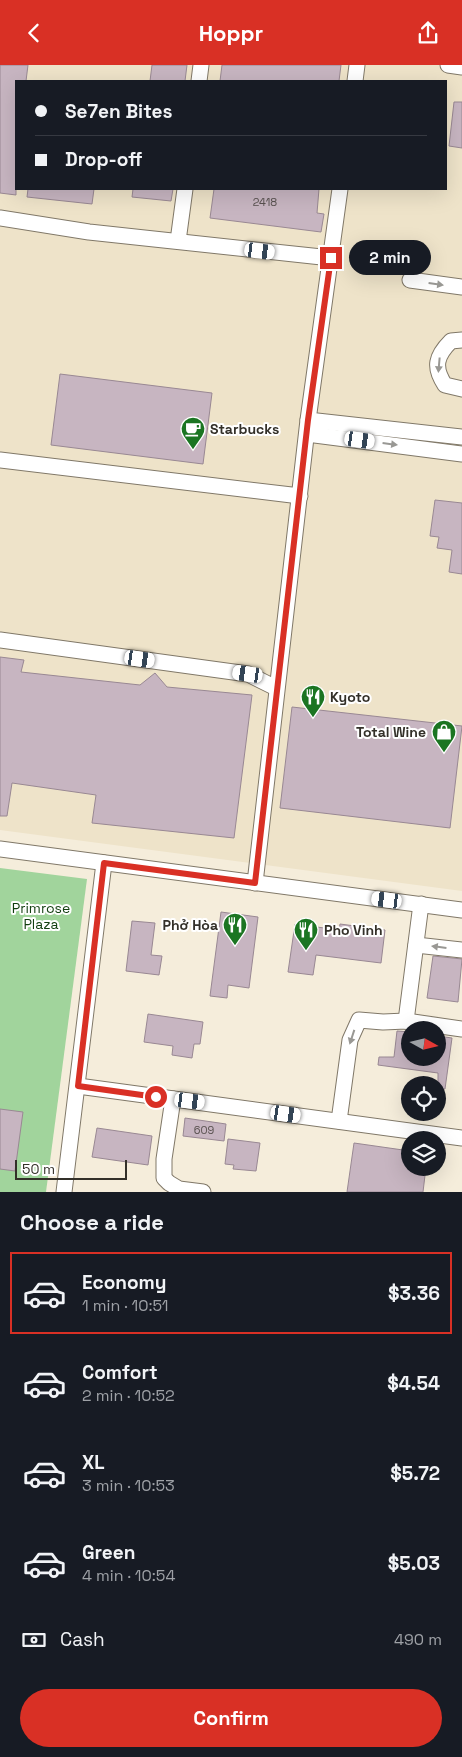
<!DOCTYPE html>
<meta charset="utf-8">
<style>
body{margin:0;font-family:"Space Grotesk",sans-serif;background:#20242c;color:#f1f3f6;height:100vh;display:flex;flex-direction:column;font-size:19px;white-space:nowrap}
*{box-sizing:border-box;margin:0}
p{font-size:16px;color:#9ea1a6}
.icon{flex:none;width:28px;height:28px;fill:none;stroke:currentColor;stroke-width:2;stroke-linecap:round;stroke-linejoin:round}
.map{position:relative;height:1127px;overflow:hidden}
.side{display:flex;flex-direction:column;background:#171b24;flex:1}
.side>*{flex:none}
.top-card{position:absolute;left:15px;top:15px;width:432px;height:110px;border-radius:0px;box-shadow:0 5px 20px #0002;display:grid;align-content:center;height:110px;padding:0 20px;background:#171b24}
.needle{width:32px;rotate:98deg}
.controls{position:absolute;left:401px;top:956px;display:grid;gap:10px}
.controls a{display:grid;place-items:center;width:45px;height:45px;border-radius:50%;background:#171b24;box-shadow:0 5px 20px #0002;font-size:25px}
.scale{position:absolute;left:15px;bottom:12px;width:112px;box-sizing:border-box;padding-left:5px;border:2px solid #333029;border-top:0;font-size:14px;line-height:18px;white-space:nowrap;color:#333029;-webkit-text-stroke:4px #fff;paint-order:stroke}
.end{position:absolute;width:22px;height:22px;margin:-11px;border:6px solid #d93025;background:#fff;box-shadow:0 0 0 2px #fff}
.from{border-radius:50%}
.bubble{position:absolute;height:35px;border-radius:18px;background:#171b24;box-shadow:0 5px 20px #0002;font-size:16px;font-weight:800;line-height:35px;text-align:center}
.car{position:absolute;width:15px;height:30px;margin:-15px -8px;border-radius:6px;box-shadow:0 0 4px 1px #0007;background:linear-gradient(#fff 24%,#345 0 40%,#fff 0 76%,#345 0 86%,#fff 0)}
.top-card b{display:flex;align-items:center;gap:18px;height:48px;font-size:19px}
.top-card b+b{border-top:1px solid #363941}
.top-card i{width:12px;height:12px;background:#f1f3f6}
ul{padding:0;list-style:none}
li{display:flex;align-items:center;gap:15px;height:82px;margin:0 10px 8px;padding:0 10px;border:2px solid transparent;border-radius:0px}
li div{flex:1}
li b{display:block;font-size:19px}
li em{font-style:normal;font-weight:800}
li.current{border-color:#d93025}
li>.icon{width:45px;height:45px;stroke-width:1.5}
h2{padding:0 20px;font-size:22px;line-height:60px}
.pay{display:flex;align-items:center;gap:12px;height:55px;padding:0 20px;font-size:19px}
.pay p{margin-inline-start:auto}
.button{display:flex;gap:10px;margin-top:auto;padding:10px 20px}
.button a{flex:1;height:58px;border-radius:30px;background:#d93025;color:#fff;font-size:20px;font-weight:800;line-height:58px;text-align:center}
header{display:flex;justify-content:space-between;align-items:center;height:65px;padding:0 20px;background:#d93025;color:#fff;font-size:22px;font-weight:800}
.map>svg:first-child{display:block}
.built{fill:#eee3c9;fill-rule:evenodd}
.green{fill:#a1d49c}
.building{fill:#c7b5c1;stroke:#998893}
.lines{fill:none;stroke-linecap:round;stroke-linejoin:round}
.minor-casing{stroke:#807868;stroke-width:17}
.minor{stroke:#fff;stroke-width:15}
.oneway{fill:#999894}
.route{stroke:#d93025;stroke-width:6}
.labels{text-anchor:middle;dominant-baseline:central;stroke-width:4;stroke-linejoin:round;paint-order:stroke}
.number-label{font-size:11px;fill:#58514f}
.poi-label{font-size:14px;font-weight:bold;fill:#333029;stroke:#fff;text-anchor:start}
.park-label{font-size:14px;fill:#113e0f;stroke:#fff}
</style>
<header><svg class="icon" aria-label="back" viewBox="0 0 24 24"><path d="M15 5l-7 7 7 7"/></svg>Hoppr<svg class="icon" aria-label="share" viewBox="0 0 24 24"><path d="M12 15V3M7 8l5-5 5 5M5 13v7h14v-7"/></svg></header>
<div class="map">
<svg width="462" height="1127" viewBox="0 0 462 1127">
<rect width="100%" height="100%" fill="#f5eddb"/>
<path class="built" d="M0 0H462V826L0 765ZM16 16H446V124H16Z"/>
<path class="green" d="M0 803 87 814 46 1127H0Z"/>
<g class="building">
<path d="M0 0H28L26 16H16V130L0 128Z"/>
<path d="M152 0H187L185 16H150Z"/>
<path d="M222 0H341L339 16H220Z"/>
<path d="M454 37H462V83L449 81Z"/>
<path d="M28 124H94L92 139 27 132Z"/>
<path d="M133 124H173L171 136 132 132Z"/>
<path d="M214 124H319L317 148 324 149 321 167 210 153Z"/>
<path d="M60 309 212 328 203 399 51 380Z"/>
<path d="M435 435 462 438V509L449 507 452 485 437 483 439 472 430 471Z"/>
<path d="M0 592 24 595 21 607 140 620 155 608 167 622 252 630 234 773 92 758 96 730 12 718 7 751H0Z"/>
<path d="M292 642 462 661 450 763 280 743Z"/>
<path d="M221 847 258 852 249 923 228 920 227 933 210 931Z"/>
<path d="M132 856 155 858 151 890 162 891 159 910 126 906Z"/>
<path d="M295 859 339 865 340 859 385 865 381 898 316 890 313 910 288 907Z"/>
<path d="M433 891 462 894 458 937 427 933Z"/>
<path d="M148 949 203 957 200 979H194L192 993 172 990 173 981 144 977Z"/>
<path d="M397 966 410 967V992H438V971L452 973 445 1024H438V1008L378 1000 379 992H394Z"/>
<path d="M0 1044 23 1047 15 1106 0 1104Z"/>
<path d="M185 1053 226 1059 224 1076 183 1071Z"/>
<path d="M97 1063 152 1071 148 1100 92 1092Z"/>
<path d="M228 1074 260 1078 256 1106 233 1104 234 1100 225 1099Z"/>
<path d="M354 1078 410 1086V1102H426L423 1127H347Z"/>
</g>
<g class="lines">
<defs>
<g id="minor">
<path d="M448 0 462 2"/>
<path d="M199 16 201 0"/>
<path d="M355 16 357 0"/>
<path d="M0 153 89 167 331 193"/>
<path d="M178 176 185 124"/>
<path d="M410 215 462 222"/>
<path d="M462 275 451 276C436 291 433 302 445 320L462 324"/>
<path d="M308 355 462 372"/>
<path d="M307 369 462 389"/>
<path d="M0 395 300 431"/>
<path d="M0 575 248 609 276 623"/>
<path d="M0 784 462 845"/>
<path d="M255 818 308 355 340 124"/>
<path d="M416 880 462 885"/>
<path d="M406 956 421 839"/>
<path d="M78 1021 462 1073"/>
<path d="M173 1034 164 1094V1113L169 1118 179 1124 203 1127"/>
<path d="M339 1056 350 975 359 955 383 957 406 956 462 964"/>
<path d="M64 1127 104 798"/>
</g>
</defs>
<use href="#minor" class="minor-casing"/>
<use href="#minor" class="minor"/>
</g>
<defs><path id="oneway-solid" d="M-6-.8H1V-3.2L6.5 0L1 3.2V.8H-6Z" transform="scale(1.25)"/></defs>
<g class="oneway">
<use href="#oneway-solid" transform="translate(436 219) rotate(8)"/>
<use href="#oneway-solid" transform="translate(439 300) rotate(95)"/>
<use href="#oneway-solid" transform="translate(390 379) rotate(7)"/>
<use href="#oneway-solid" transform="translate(439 882) rotate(-173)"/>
<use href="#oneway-solid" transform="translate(352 972) rotate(108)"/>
</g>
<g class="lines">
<path class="route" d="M156 1032 78 1021 104 798 255 818 308 355 331 193"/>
</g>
<defs>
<symbol id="cafe-pin" viewBox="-11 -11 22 30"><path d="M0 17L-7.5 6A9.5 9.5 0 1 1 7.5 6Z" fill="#1b7522" stroke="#fff"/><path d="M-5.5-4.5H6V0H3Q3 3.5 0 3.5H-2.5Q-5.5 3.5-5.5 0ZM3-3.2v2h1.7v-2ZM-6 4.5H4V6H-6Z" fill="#fff"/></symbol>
<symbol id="restaurant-pin" viewBox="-11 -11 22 30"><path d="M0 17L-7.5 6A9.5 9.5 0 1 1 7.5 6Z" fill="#1b7522" stroke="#fff"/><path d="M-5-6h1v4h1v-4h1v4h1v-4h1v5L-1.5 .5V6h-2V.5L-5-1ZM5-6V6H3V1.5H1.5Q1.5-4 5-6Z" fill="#fff"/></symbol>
<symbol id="shop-pin" viewBox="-11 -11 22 30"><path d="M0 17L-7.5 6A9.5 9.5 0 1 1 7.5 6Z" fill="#1b7522" stroke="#fff"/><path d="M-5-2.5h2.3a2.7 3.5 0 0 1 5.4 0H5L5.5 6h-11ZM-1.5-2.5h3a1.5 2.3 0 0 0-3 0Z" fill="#fff"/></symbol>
</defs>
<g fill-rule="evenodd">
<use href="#cafe-pin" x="179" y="350" width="28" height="38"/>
<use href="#restaurant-pin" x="299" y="618" width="28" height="38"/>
<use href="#shop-pin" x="430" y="653" width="28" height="38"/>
<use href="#restaurant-pin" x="221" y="846" width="28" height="38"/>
<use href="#restaurant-pin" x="292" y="851" width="28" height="38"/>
</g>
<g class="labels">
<g class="number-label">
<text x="265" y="137">2418</text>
<text x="204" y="1065">609</text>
</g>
<g class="poi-label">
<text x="210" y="364">Starbucks</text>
<text x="330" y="632">Kyoto</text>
<text x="426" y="667" text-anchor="end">Total Wine</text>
<text x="218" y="860" text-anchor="end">Phở Hòa</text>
<text x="324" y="865">Pho Vinh</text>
</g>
<g class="park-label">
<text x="41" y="843">Primrose<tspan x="41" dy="16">Plaza</tspan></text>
</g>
</g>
</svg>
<div class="controls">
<a><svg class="needle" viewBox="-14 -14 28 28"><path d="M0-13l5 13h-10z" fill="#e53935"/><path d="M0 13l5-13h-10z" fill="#9ea1a6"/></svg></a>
<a><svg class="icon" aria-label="locate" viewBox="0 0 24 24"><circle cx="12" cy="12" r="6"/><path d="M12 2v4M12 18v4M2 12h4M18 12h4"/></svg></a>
<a><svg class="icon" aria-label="layers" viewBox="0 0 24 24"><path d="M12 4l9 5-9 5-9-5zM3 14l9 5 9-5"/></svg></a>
</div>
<div class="scale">50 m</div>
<i class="end from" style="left:156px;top:1032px"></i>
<i class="end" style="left:331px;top:193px"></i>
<div class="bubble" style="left:349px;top:175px;width:82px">2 min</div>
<i class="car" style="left:260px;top:186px;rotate:97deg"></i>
<i class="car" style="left:360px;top:375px;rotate:98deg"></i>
<i class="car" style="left:140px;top:594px;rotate:98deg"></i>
<i class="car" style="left:248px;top:609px;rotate:278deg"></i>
<i class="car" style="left:387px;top:835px;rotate:277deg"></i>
<i class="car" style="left:190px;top:1036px;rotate:97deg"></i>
<i class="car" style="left:286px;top:1049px;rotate:98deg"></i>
<div class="top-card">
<b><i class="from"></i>Se7en Bites</b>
<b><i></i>Drop-off</b>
</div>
</div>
<section class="side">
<h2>Choose a ride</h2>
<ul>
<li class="current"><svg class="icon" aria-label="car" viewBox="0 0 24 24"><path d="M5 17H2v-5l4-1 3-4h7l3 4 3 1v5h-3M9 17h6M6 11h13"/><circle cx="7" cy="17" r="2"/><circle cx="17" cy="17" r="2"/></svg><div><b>Economy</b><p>1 min · 10:51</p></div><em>$3.36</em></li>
<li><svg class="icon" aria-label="car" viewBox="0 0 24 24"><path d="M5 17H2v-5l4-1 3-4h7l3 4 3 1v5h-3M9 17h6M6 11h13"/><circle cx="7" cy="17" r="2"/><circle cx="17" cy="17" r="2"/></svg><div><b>Comfort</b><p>2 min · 10:52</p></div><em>$4.54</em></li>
<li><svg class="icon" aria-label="car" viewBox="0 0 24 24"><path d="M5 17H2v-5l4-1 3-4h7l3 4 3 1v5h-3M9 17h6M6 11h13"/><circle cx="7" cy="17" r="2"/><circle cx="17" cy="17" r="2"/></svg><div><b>XL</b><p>3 min · 10:53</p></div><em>$5.72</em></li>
<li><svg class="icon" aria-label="car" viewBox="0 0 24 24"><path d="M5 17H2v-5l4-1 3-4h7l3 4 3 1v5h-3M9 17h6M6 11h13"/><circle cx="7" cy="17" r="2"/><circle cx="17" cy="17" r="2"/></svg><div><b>Green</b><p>4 min · 10:54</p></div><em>$5.03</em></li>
</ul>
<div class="pay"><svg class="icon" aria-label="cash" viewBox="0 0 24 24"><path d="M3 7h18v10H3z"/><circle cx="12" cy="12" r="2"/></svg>Cash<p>490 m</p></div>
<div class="button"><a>Confirm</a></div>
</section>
